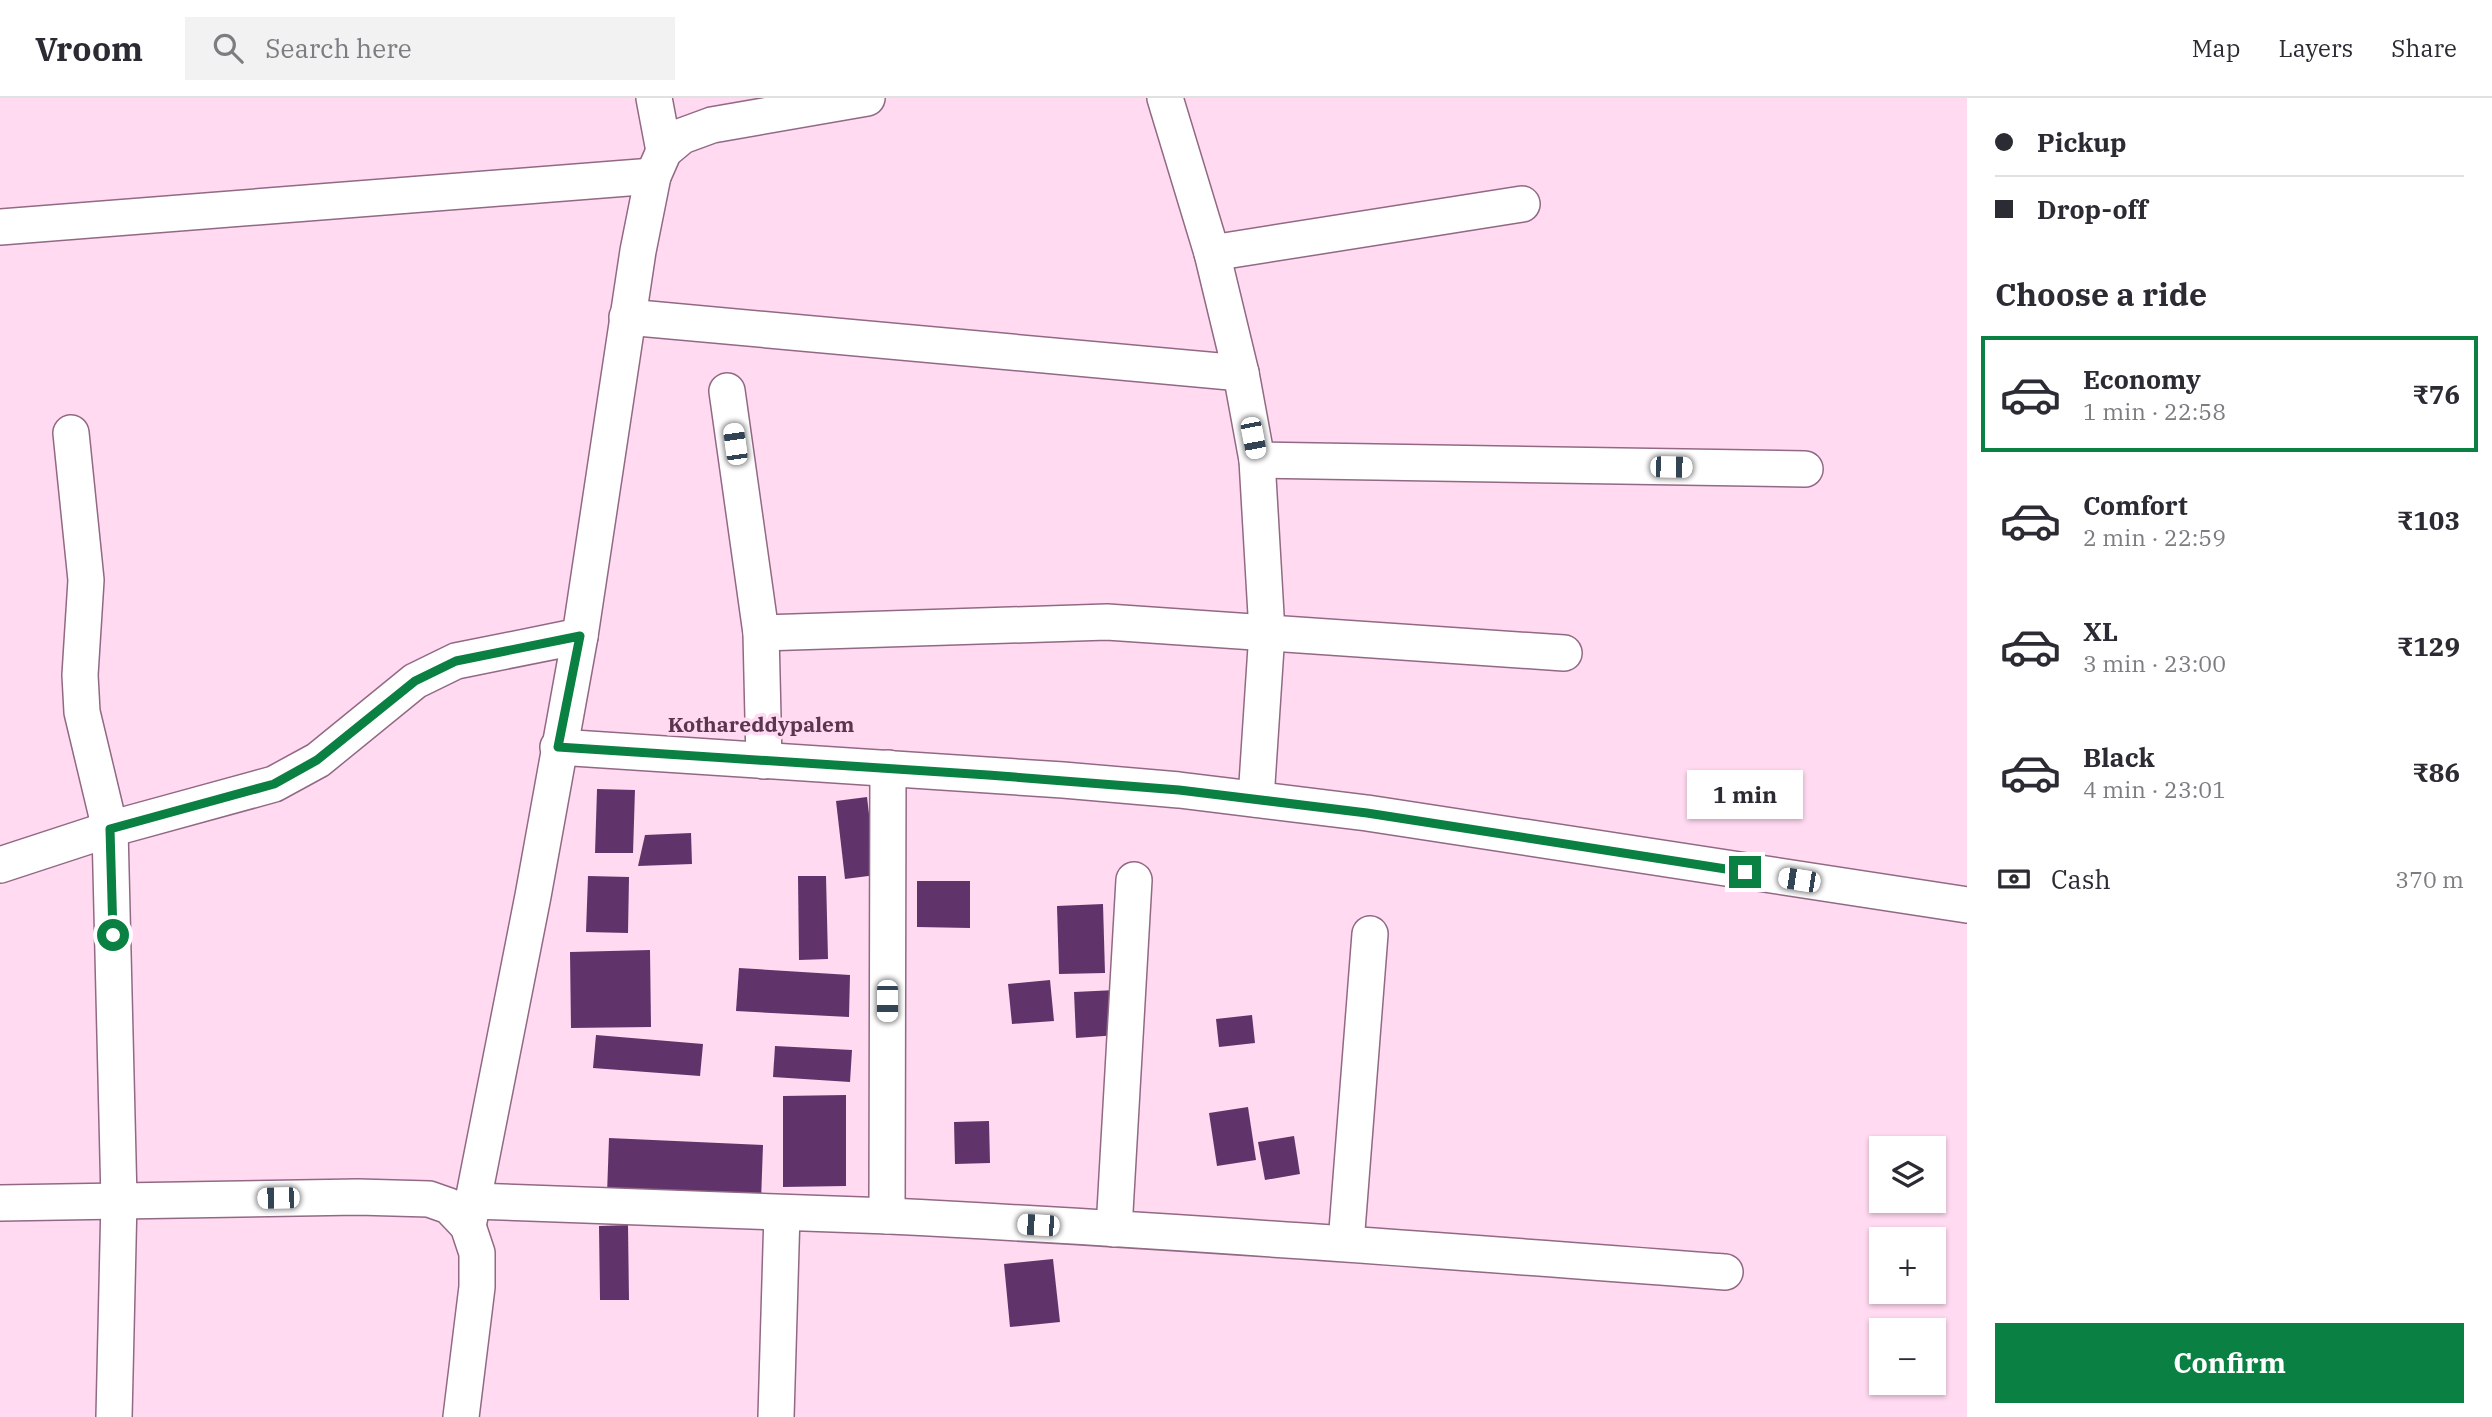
<!DOCTYPE html>
<meta charset="utf-8">
<style>
body{margin:0;font-family:"IBM Plex Serif",serif;background:#f2f2f3;color:#2b2b33;height:100vh;display:flex;flex-direction:column;font-size:26px;white-space:nowrap}
*{box-sizing:border-box;margin:0}
p{font-size:23px;color:#7c7c81}
.icon{flex:none;width:38px;height:38px;fill:none;stroke:currentColor;stroke-width:2;stroke-linecap:round;stroke-linejoin:round}
.map{position:relative;flex:1;overflow:hidden}
.side{display:flex;flex-direction:column;background:#fff;width:525px}
.side>*{flex:none}
.banner{display:grid;align-content:center;height:154px;padding:0 28px;background:#fff}
.controls{position:absolute;left:1869px;top:1038px;display:grid;gap:14px}
.controls a{display:grid;place-items:center;width:77px;height:77px;border-radius:0px;background:#fff;box-shadow:0 2px 5px #0004;font-size:35px}
.end{position:absolute;width:32px;height:32px;margin:-16px;border:9px solid #0b8043;background:#fff;box-shadow:0 0 0 4px #fff}
.from{border-radius:50%}
.bubble{position:absolute;height:49px;border-radius:0px;background:#fff;box-shadow:0 2px 5px #0004;font-size:23px;font-weight:800;line-height:49px;text-align:center}
.car{position:absolute;width:21px;height:42px;margin:-21px -10px;border-radius:9px;box-shadow:0 0 5px 2px #0007;background:linear-gradient(#fff 24%,#345 0 40%,#fff 0 76%,#345 0 86%,#fff 0)}
.banner b{display:flex;align-items:center;gap:24px;height:66px;font-size:26px}
.banner b+b{border-top:2px solid #e1e1e2}
.banner i{width:18px;height:18px;background:#2b2b33}
ul{padding:0;list-style:none}
li{display:flex;align-items:center;gap:21px;height:116px;margin:0 14px 10px;padding:0 14px;border:4px solid transparent;border-radius:0px}
li div{flex:1}
li b{display:block;font-size:26px}
li em{font-style:normal;font-weight:800}
li.current{border-color:#0b8043}
li>.icon{width:63px;height:63px;stroke-width:1.5}
h2{padding:0 28px;font-size:32px;line-height:84px}
.pay{display:flex;align-items:center;gap:18px;height:77px;padding:0 28px;font-size:26px}
.pay p{margin-inline-start:auto}
.cta{display:flex;gap:14px;margin-top:auto;padding:14px 28px}
.cta a{flex:1;height:80px;border-radius:0px;background:#0b8043;color:#fff;font-size:28px;font-weight:800;line-height:80px;text-align:center}
header{display:flex;align-items:center;gap:42px;box-sizing:border-box;height:98px;padding:0 35px;background:#fff;border-bottom:2px solid #e1e1e2}
header strong{font-size:33px}
nav{display:flex;gap:38px;margin-inline-start:auto;font-size:24px}
.search{width:490px;height:63px;background:#f2f2f3;display:flex;align-items:center;gap:18px;box-sizing:border-box;padding:0 24px;border-radius:0px;color:#7c7c81;font-size:26px}
main{display:flex;flex:1;min-height:0}
.map>svg:first-child{display:block}
.building{fill:#60346b}
.lines{fill:none;stroke-linecap:round;stroke-linejoin:round}
.minor-casing{stroke:#916984;stroke-width:38}
.minor{stroke:#fff;stroke-width:35}
.route{stroke:#0b8043;stroke-width:9}
.labels{text-anchor:middle;dominant-baseline:central;stroke-width:7;stroke-linejoin:round;paint-order:stroke}
.quarter-label{font-size:21px;font-weight:bold;fill:#59354e;stroke:#ffdaf1}
</style>
<header>
<strong>Vroom</strong>
<div class="search"><svg class="icon" aria-label="search" viewBox="0 0 24 24"><circle cx="10" cy="10" r="6"/><path d="M15 15l6 6"/></svg>Search here</div>
<nav><a>Map</a><a>Layers</a><a>Share</a></nav>
</header>
<main>
<div class="map">
<svg width="1967" height="1319" viewBox="0 0 1967 1319">
<rect width="100%" height="100%" fill="#ffdaf1"/>
<g class="building">
<path d="M597 691 635 692 633 755H595Z"/>
<path d="M867 699 876 777 845 781 836 703Z"/>
<path d="M691 735 692 766 638 768 645 737Z"/>
<path d="M588 778 629 779 628 835 586 834Z"/>
<path d="M798 778H826L828 861 799 862Z"/>
<path d="M917 783H970V830L917 829Z"/>
<path d="M1103 806 1105 875 1059 876 1057 808Z"/>
<path d="M650 852 651 929 571 930 570 854Z"/>
<path d="M739 870 850 877 849 919 736 913Z"/>
<path d="M1050 882 1054 923 1012 926 1008 886Z"/>
<path d="M1116 892 1118 937 1076 940 1074 894Z"/>
<path d="M1252 917 1255 945 1219 949 1216 921Z"/>
<path d="M596 937 703 946 700 978 593 970Z"/>
<path d="M775 948 852 952 850 984 773 979Z"/>
<path d="M846 997V1088L783 1089V998Z"/>
<path d="M1248 1009 1256 1062 1217 1068 1209 1015Z"/>
<path d="M989 1023 990 1065 955 1066 954 1024Z"/>
<path d="M1294 1038 1300 1076 1265 1082 1258 1044Z"/>
<path d="M609 1040 763 1047 761 1103 607 1096Z"/>
<path d="M628 1127 629 1202H600L599 1128Z"/>
<path d="M1053 1161 1060 1224 1010 1229 1004 1166Z"/>
</g>
<g class="lines">
<defs>
<g id="minor">
<path d="M654 0 664 53"/>
<path d="M1165 0 1212 155 1241 275 1257 362 1267 534 1256 701"/>
<path d="M0 129 653 78"/>
<path d="M1212 155 1522 106"/>
<path d="M627 219 1241 275"/>
<path d="M727 293 761 535 764 663"/>
<path d="M71 335 86 482 80 577 82 614 110 731 119 1102 114 1319"/>
<path d="M1257 362 1805 371"/>
<path d="M761 535 1107 524 1564 555"/>
<path d="M558 649 1063 682 1179 692 1367 715 1967 807"/>
<path d="M0 767 110 731 274 686 318 662 415 583 456 563 580 538"/>
<path d="M473 1103C611 1108 750 1112 889 1118 1168 1132 1446 1153 1725 1174"/>
<path d="M0 1105 358 1099 429 1101 449 1108 468 1128 477 1155V1189L461 1319"/>
<path d="M887 1118 888 670"/>
<path d="M468 1128 533 798 580 538 638 153 653 78 664 53 682 38 712 27 867 0"/>
<path d="M1114 1131 1134 782"/>
<path d="M1346 1145 1370 836"/>
<path d="M776 1319 782 1115"/>
</g>
</defs>
<use href="#minor" class="minor-casing"/>
<use href="#minor" class="minor"/>
</g>
<g class="lines">
<path class="route" d="M113 837 110 731 274 686 317 662 415 583 456 563 580 538 558 649 988 677 1179 692 1367 715 1745 774"/>
</g>
<g class="labels">
<g class="quarter-label">
<text x="761" y="626">Kothareddypalem</text>
</g>
</g>
</svg>
<div class="controls">
<a><svg class="icon" aria-label="layers" viewBox="0 0 24 24"><path d="M12 4l9 5-9 5-9-5zM3 14l9 5 9-5"/></svg></a>
<a>+</a>
<a>−</a>
</div>
<i class="end from" style="left:113px;top:837px"></i>
<i class="end" style="left:1745px;top:774px"></i>
<div class="bubble" style="left:1687px;top:672px;width:116px">1 min</div>
<i class="car" style="left:1253px;top:340px;rotate:169deg"></i>
<i class="car" style="left:735px;top:346px;rotate:352deg"></i>
<i class="car" style="left:1671px;top:369px;rotate:91deg"></i>
<i class="car" style="left:1799px;top:782px;rotate:279deg"></i>
<i class="car" style="left:887px;top:903px;rotate:180deg"></i>
<i class="car" style="left:278px;top:1100px;rotate:269deg"></i>
<i class="car" style="left:1038px;top:1127px;rotate:273deg"></i>
</div>
<section class="side">
<div class="banner">
<b><i class="from"></i>Pickup</b>
<b><i></i>Drop-off</b>
</div>
<h2>Choose a ride</h2>
<ul>
<li class="current"><svg class="icon" aria-label="car" viewBox="0 0 24 24"><path d="M5 17H2v-5l4-1 3-4h7l3 4 3 1v5h-3M9 17h6M6 11h13"/><circle cx="7" cy="17" r="2"/><circle cx="17" cy="17" r="2"/></svg><div><b>Economy</b><p>1 min · 22:58</p></div><em>₹76</em></li>
<li><svg class="icon" aria-label="car" viewBox="0 0 24 24"><path d="M5 17H2v-5l4-1 3-4h7l3 4 3 1v5h-3M9 17h6M6 11h13"/><circle cx="7" cy="17" r="2"/><circle cx="17" cy="17" r="2"/></svg><div><b>Comfort</b><p>2 min · 22:59</p></div><em>₹103</em></li>
<li><svg class="icon" aria-label="car" viewBox="0 0 24 24"><path d="M5 17H2v-5l4-1 3-4h7l3 4 3 1v5h-3M9 17h6M6 11h13"/><circle cx="7" cy="17" r="2"/><circle cx="17" cy="17" r="2"/></svg><div><b>XL</b><p>3 min · 23:00</p></div><em>₹129</em></li>
<li><svg class="icon" aria-label="car" viewBox="0 0 24 24"><path d="M5 17H2v-5l4-1 3-4h7l3 4 3 1v5h-3M9 17h6M6 11h13"/><circle cx="7" cy="17" r="2"/><circle cx="17" cy="17" r="2"/></svg><div><b>Black</b><p>4 min · 23:01</p></div><em>₹86</em></li>
</ul>
<div class="pay"><svg class="icon" aria-label="cash" viewBox="0 0 24 24"><path d="M3 7h18v10H3z"/><circle cx="12" cy="12" r="2"/></svg>Cash<p>370 m</p></div>
<div class="cta"><a>Confirm</a></div>
</section>
</main>
